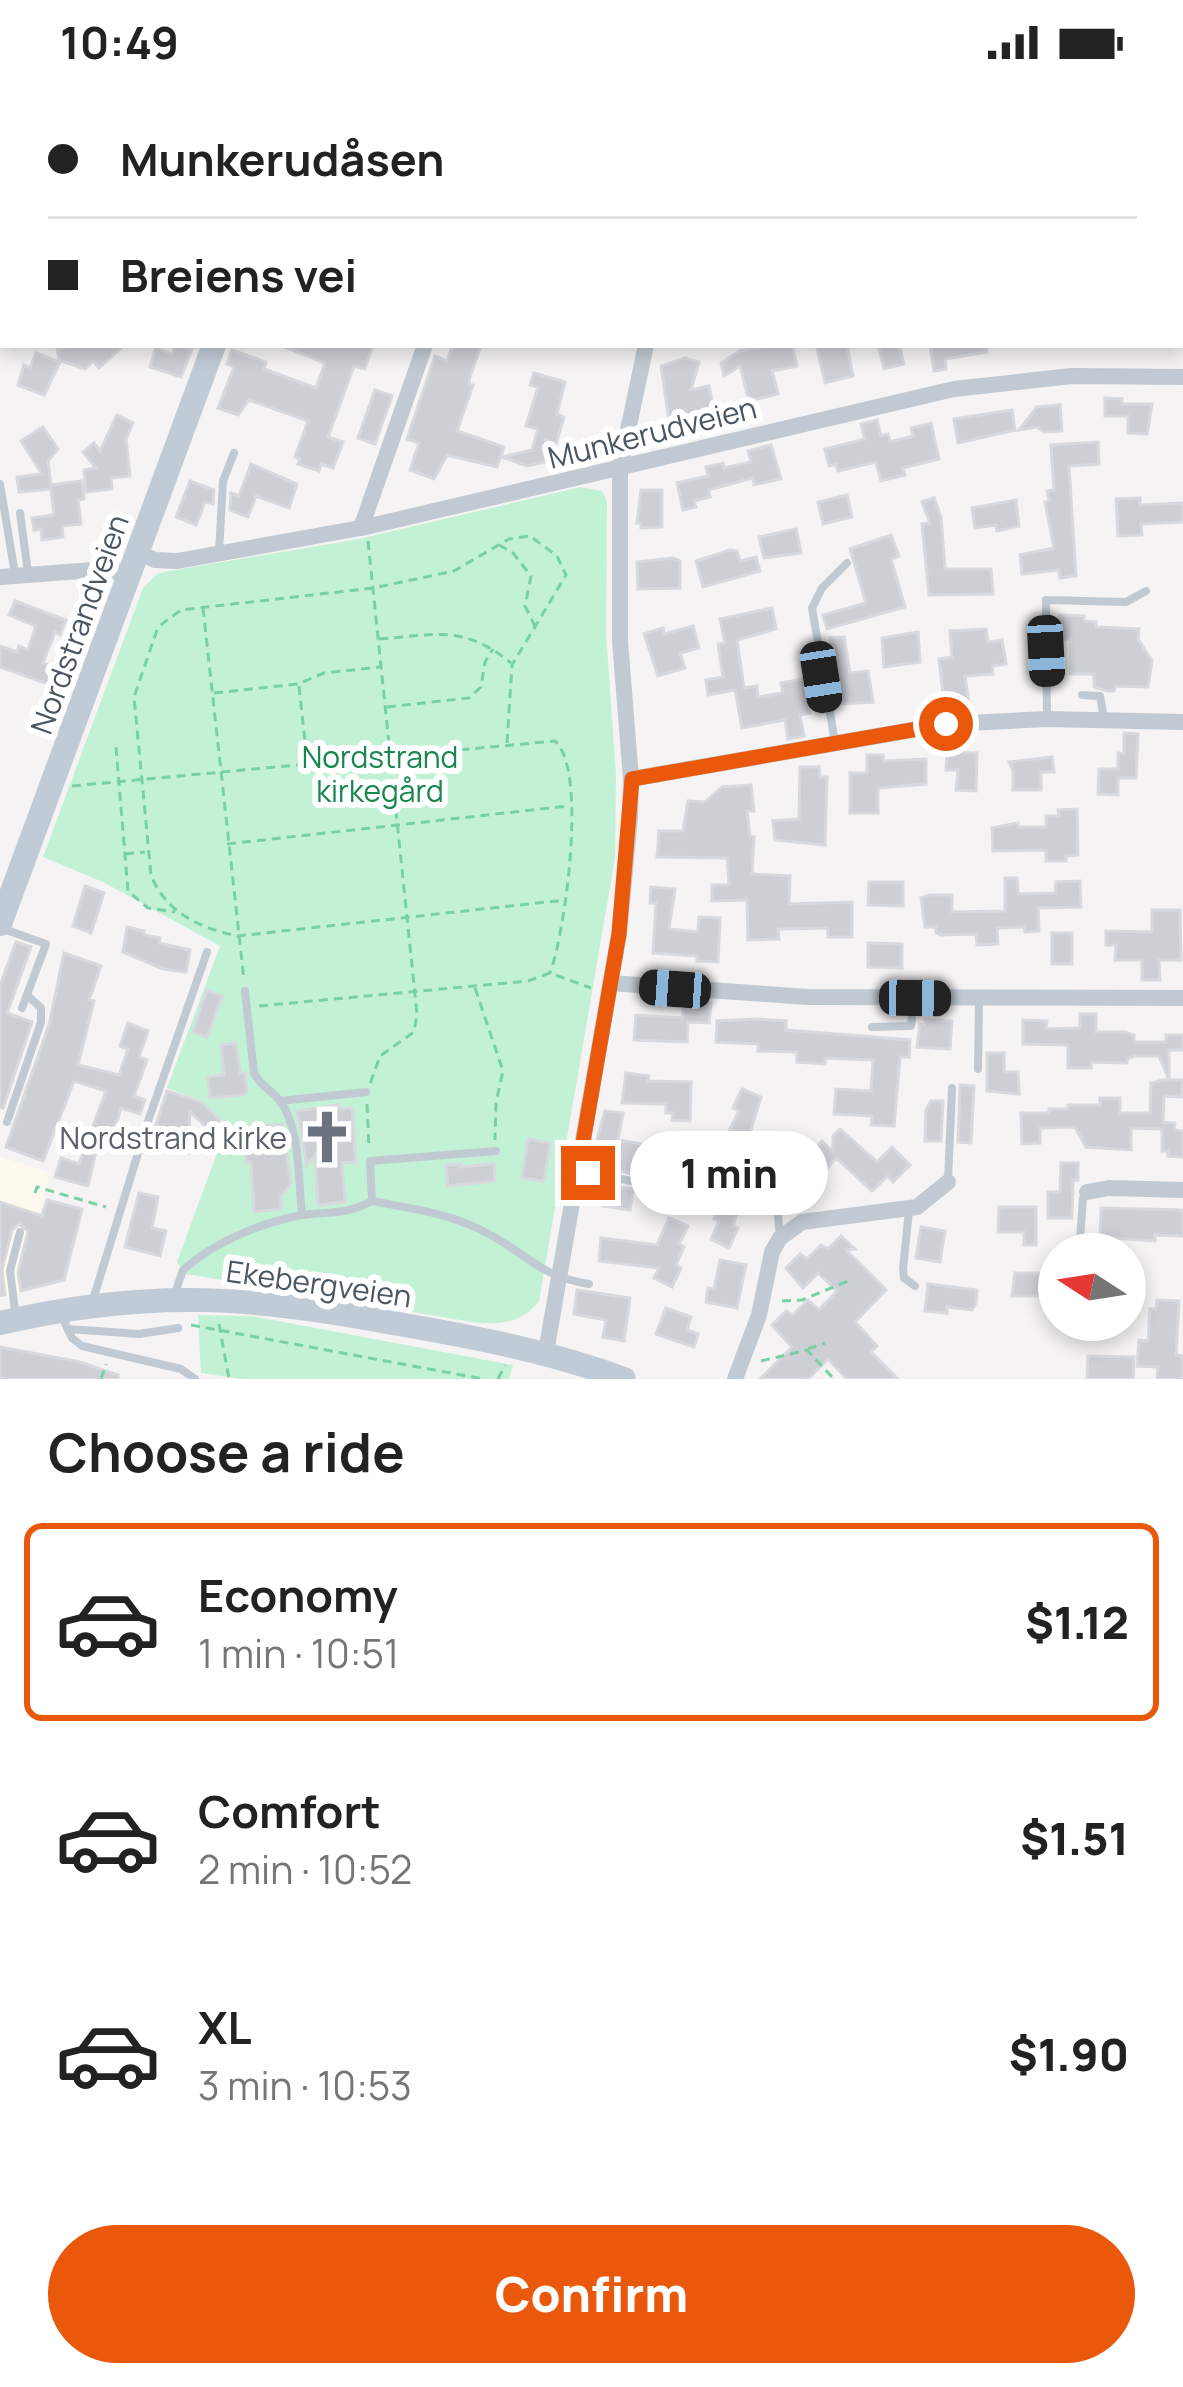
<!DOCTYPE html>
<meta charset="utf-8">
<style>
body{margin:0;font-family:Manrope,sans-serif;background:#f2f2f2;color:#222;height:100vh;display:flex;flex-direction:column;font-size:45px;white-space:nowrap}
*{box-sizing:border-box;margin:0}
p{font-size:39px;color:#767676}
.icon{flex:none;width:66px;height:66px;fill:none;stroke:currentColor;stroke-width:2;stroke-linecap:round;stroke-linejoin:round}
.map{position:relative;height:1295px;overflow:hidden}
.sheet{display:flex;flex-direction:column;background:#fff;flex:1}
.sheet>*{flex:none}
.guide{position:absolute;left:0px;top:0px;width:1185px;height:264px;box-shadow:0 6px 18px #0003;display:grid;align-content:center;height:264px;padding:0 48px;background:#fff}
.needle{width:78px;rotate:282deg}
.controls{position:absolute;left:1038px;top:1149px;display:grid;gap:24px}
.controls a{display:grid;place-items:center;width:108px;height:108px;border-radius:50%;background:#fff;box-shadow:0 6px 18px #0003;font-size:60px}
.end{position:absolute;width:54px;height:54px;margin:-27px;border:15px solid #ea580c;background:#fff;box-shadow:0 0 0 6px #fff}
.from{border-radius:50%}
.bubble{position:absolute;height:84px;border-radius:42px;background:#fff;box-shadow:0 6px 18px #0003;font-size:39px;font-weight:800;line-height:84px;text-align:center}
.car{position:absolute;width:36px;height:72px;margin:-36px -18px;border-radius:15px;box-shadow:0 0 9px 3px #0007;background:linear-gradient(#222 24%,#8ab4d8 0 40%,#222 0 76%,#8ab4d8 0 86%,#222 0)}
.guide b{display:flex;align-items:center;gap:42px;height:114px;font-size:45px}
.guide b+b{border-top:3px solid #e0e0e0}
.guide i{width:30px;height:30px;background:#222}
ul{padding:0;list-style:none}
li{display:flex;align-items:center;gap:36px;height:198px;margin:0 24px 18px;padding:0 24px;border:6px solid transparent;border-radius:18px}
li div{flex:1}
li b{display:block;font-size:45px}
li em{font-style:normal;font-weight:800}
li.active{border-color:#ea580c}
li>.icon{width:108px;height:108px;stroke-width:1.5}
h2{padding:0 48px;font-size:54px;line-height:144px}
.action{display:flex;gap:24px;margin-top:auto;padding:24px 48px}
.action a{flex:1;height:138px;border-radius:72px;background:#ea580c;color:#fff;font-size:48px;font-weight:800;line-height:138px;text-align:center}
.status{display:flex;justify-content:space-between;align-items:center;height:84px;padding:0 60px;background:#fff;direction:ltr}
.status svg{height:33px;fill:currentColor}
.map>svg:first-child{display:block}
.commercial{fill:#fdf9ef}
.education{fill:#e6e4e5}
.green{fill:#c3f1d5}
.building{fill:#cdcfd5;stroke:#d7d9de;stroke-width:3}
.lines{fill:none;stroke-linecap:round;stroke-linejoin:round}
.path{stroke:#7ad0a6;stroke-width:3;stroke-dasharray:9 6;stroke-linecap:butt}
.lane{stroke:#c1cad2;stroke-width:8}
.street{stroke:#c1cad2;stroke-width:16}
.secondary{stroke:#c1cbd6;stroke-width:24}
.route{stroke:#ea580c;stroke-width:15}
.labels{text-anchor:middle;dominant-baseline:central;stroke-width:12;stroke-linejoin:round;paint-order:stroke}
.street-label{font-size:30px;fill:#4a5661;stroke:#fff}
.park-label{font-size:30px;fill:#17864f;stroke:#fff}
.worship-label{font-size:30px;fill:#5b616d;stroke:#fff;text-anchor:end}
</style>
<div class="status"><b>10:49</b><svg viewBox="0 0 49 12"><path d="M0 12V9h3v3zM5 12V6h3v6zM10 12V3h3v9zM15 12V0h3v12zM26 1h20v11H26zM47 4h2v5h-2z"/></svg></div>
<div class="map">
<svg width="1183" height="1295" viewBox="0 0 1183 1295">
<rect width="100%" height="100%" fill="#f5f3f3"/>
<path class="commercial" d="M0 1073 50 1088 19 1210 0 1216Z"/>
<path class="education" d="M489 0H858L488 3Z"/>
<g class="green">
<path d="M581 403 602 407 607 417 606 549 616 691 615 774 539 1217C522 1239 503 1240 478 1239L186 1190 177 1178 227 1042 201 1017 167 1004 220 862 103 798 43 773 143 504 157 490 169 487 359 455Z"/>
<path d="M198 1231 252 1232 513 1281 509 1295H242L201 1289Z"/>
</g>
<g class="building">
<path d="M81 261H124L99 284 93 277 85 285 59 276 57 265Z"/>
<path d="M175 261 192 265 181 293 150 283 156 264 172 270Z"/>
<path d="M280 261H373L365 285 354 282 328 353 343 358 333 384 321 380 319 387 298 380 300 375 295 373 308 337 249 316 238 331 218 324 234 283 227 280 232 266 266 278 264 285 316 304 325 279Z"/>
<path d="M453 261H481L470 293 469 300 473 301 457 347 504 363 497 383 447 371 434 395 410 386 419 359 407 355 435 272 447 277Z"/>
<path d="M776 261H792L797 282 772 287 778 310 749 317 740 282 724 292 721 279 740 267Z"/>
<path d="M816 261H847L853 292 825 299Z"/>
<path d="M878 261H899L904 280 884 285Z"/>
<path d="M930 261H986L987 268 945 275 946 285 934 287Z"/>
<path d="M36 269 60 278 44 311 18 301 24 281 30 284Z"/>
<path d="M685 274 699 278 691 306 709 302 714 325 669 336 661 282Z"/>
<path d="M534 289 565 298 557 330 564 333 556 360 545 356 550 377 527 382 502 373 532 366 538 345 526 342 538 303 530 301Z"/>
<path d="M375 306 392 312 375 360 358 354Z"/>
<path d="M1105 314 1122 315V320H1152L1147 350 1128 349V332H1105Z"/>
<path d="M1060 321 1062 347 1044 348 1037 343 1019 346 1037 323Z"/>
<path d="M1012 326 1015 346 958 359 954 335Z"/>
<path d="M117 331 133 339 126 355 130 392 111 394 112 405 86 408 84 386 96 384 83 368 94 359 100 367Z"/>
<path d="M877 336 881 352 888 350 890 358 913 352 911 344 931 339 939 375 903 384 905 391 881 397 876 378 838 387 836 380 829 382 825 365 865 355 861 340Z"/>
<path d="M43 343 58 365 48 377 51 401 82 397 84 415 78 416 81 440 62 442 63 453 42 456 41 445 34 446 32 434 54 431 51 405 19 408 17 393 42 390 21 357Z"/>
<path d="M1098 358 1099 380 1069 382 1076 492 1060 494 1059 486 1022 490 1020 471 1054 464 1045 418 1049 417 1047 407 1054 406 1051 361Z"/>
<path d="M771 361 781 395 754 401 753 394 708 406 710 413 694 417 696 423 683 426 677 399 708 392 706 383 723 379 724 384 751 378 748 367Z"/>
<path d="M251 380 297 400 289 424 256 412 248 433 230 426 231 409 239 412Z"/>
<path d="M190 397 214 406 213 420 205 418 196 441 176 433Z"/>
<path d="M641 406H662V443L641 444V439H637Z"/>
<path d="M847 411 852 433 823 440 818 418Z"/>
<path d="M934 414 941 433 945 485H991L993 510 929 511 922 440 930 439 922 418Z"/>
<path d="M1140 414V421L1183 419V438L1141 440 1142 451 1118 452 1116 415Z"/>
<path d="M1016 416 1019 442 997 447 996 441 975 444 972 424Z"/>
<path d="M796 445 801 469 764 474 759 453Z"/>
<path d="M891 451 899 472 891 475 905 523 827 545 823 531 866 519 850 465Z"/>
<path d="M730 466 737 467 740 477 756 473 760 487 703 503 696 477Z"/>
<path d="M673 474 680 477V504L638 505 637 478Z"/>
<path d="M15 517 66 536 60 551 55 548 43 579 72 589 65 606 0 583V562L17 568 19 562 28 566 36 542 9 531Z"/>
<path d="M772 524 776 545 737 556 744 604 757 602 758 613 783 609 781 599 803 595 810 629 800 631 804 652 788 655 785 636 742 644 735 606 708 611 706 596 723 593 718 560 725 559 720 535Z"/>
<path d="M1060 531 1084 532V537L1096 538V543L1139 545 1138 555 1152 577 1148 603 1116 602 1114 607H1107L1094 603V590H1070L1071 555H1060Z"/>
<path d="M693 542 699 564 680 569 685 584 658 592 644 550 663 544 664 550Z"/>
<path d="M986 545 988 558 1002 556 1006 580 992 582 993 590 965 592 970 626 952 627 950 610H943L939 575 952 573 950 547Z"/>
<path d="M918 548 920 578 884 583 882 554Z"/>
<path d="M844 553 850 589 868 587 873 618 840 620 830 554Z"/>
<path d="M1124 649 1138 650 1136 694H1118V711L1098 710 1099 685H1118V669L1124 670Z"/>
<path d="M947 668 977 669 976 707 956 706 958 686H946Z"/>
<path d="M867 671H883V677L926 675V700L878 704V729H850V689H867Z"/>
<path d="M1052 673 1054 688H1041V706H1013V686L1009 678Z"/>
<path d="M800 683H819L820 693H827L825 761 775 756 773 737 799 735Z"/>
<path d="M751 701 754 727H747L750 753H754L752 790 790 792 789 820 852 818V853H828V844L778 845 779 855 748 856 747 816 712 817V801H729L727 774 657 773 659 747H683L688 717 705 718 722 703Z"/>
<path d="M1077 725 1078 771 1066 772V777H1046V766L993 767 992 744 1018 739V743H1046V732H1059L1058 726Z"/>
<path d="M1005 794H1017L1018 810 1055 809 1056 798 1080 797 1081 823 1038 824 1039 847 1025 848 1024 843 997 844 998 860 977 861 976 850 941 851 936 849V843H925L921 814 929 811H952V828L1005 827Z"/>
<path d="M869 798H903V822L868 821Z"/>
<path d="M85 802 104 809 91 849 73 842Z"/>
<path d="M651 803 675 805 669 845 698 848 699 833 720 834 718 878 697 877V872L653 869 656 819H650Z"/>
<path d="M1152 826H1180L1181 876H1159L1160 896H1142V876H1115L1116 861H1106V847L1152 848Z"/>
<path d="M127 843 144 847V851L160 854 159 859 190 866 186 888 163 885 123 868Z"/>
<rect x="1052" y="849" width="20" height="31"/>
<path d="M16 858 31 863 7 929 32 938 3 1024 0 1023V902Z"/>
<path d="M868 859 902 860V884L868 883Z"/>
<path d="M64 869 101 882 89 916 94 917 78 981 119 991 128 965 120 962 128 939 148 947 139 973 147 976 134 1012 145 1016 140 1030 121 1024 108 1066 97 1063 88 1102 55 1093 61 1074 79 1080 106 1007 74 997 43 1077 6 1063 49 941Z"/>
<path d="M207 906 222 912 207 953 193 948Z"/>
<path d="M695 918 711 919 709 939 688 938 687 958 634 956 636 931 683 934V925L694 926Z"/>
<path d="M1080 930H1096V948H1125L1134 951V958H1166V951H1183V966H1169V996L1159 972H1134L1127 975V979L1091 978V984H1068V961L1023 960V936L1047 937 1046 945 1080 944Z"/>
<path d="M754 935 786 937V946L910 956 909 973H900L894 1042 871 1041 872 1032 834 1030 836 1005 871 1007 873 976 825 974V980L797 978V968L758 967V960L716 958 717 937Z"/>
<path d="M925 936 952 937 950 965 917 963 920 940 925 941Z"/>
<path d="M236 959 240 989H245L247 1007 243 1011 210 1014 208 993 224 991 221 961Z"/>
<path d="M987 969H1004V988H1018L1019 1010 987 1007Z"/>
<path d="M626 989 649 992 648 997 691 998 690 1037 672 1036 673 1029H666V1020L622 1019Z"/>
<path d="M1163 996H1182V1013L1164 1012 1163 1038 1175 1039 1174 1046 1183 1047V1073L1168 1072V1067H1162V1045L1131 1044V1066L1086 1063 1075 1043 1040 1044V1059L1022 1060 1021 1029H1049V1025H1068V1021H1100V1014H1120V1029H1150L1151 999Z"/>
<path d="M960 1001 974 1002 971 1059 958 1058Z"/>
<path d="M742 1005 761 1013 749 1052 754 1054 745 1074 727 1065 735 1047 730 1045 739 1027 733 1024Z"/>
<path d="M167 1007 201 1018 220 1036 211 1047 190 1028 188 1069 162 1066V1043L156 1041Z"/>
<path d="M931 1017H943L941 1057H925L926 1026Z"/>
<path d="M338 1021V1025L352 1024 356 1078 342 1079 345 1118 318 1121 315 1071 307 1081 297 1027Z"/>
<path d="M605 1027 623 1029 618 1056 648 1061 642 1093 618 1086 621 1072 594 1067Z"/>
<path d="M282 1040 291 1099 281 1112V1125L254 1128 251 1078 246 1079 243 1052 247 1051V1044Z"/>
<path d="M840 1045 877 1078 892 1063 910 1081 893 1098 888 1092 872 1107 836 1074 822 1090 816 1084 805 1094 804 1103 800 1099 797 1102 783 1079 798 1065 806 1078 822 1057 833 1068V1052Z"/>
<path d="M528 1055 550 1059 544 1097 522 1094Z"/>
<path d="M1061 1079H1078V1096H1073L1072 1134H1048V1108H1060Z"/>
<path d="M461 1080V1083L494 1080 495 1097 448 1102 446 1081Z"/>
<path d="M726 1095 744 1103 733 1142 738 1144 729 1164 711 1155 719 1137 714 1135 722 1116 717 1114Z"/>
<path d="M590 1098 633 1105 630 1126 603 1122 604 1115 587 1113Z"/>
<path d="M139 1109 158 1113 152 1144 166 1147 160 1172 125 1163Z"/>
<path d="M47 1116 82 1125 64 1196 21 1207 18 1188 28 1147 19 1140 12 1146 2 1186 5 1211 0 1212V1118L42 1132Z"/>
<path d="M999 1123H1036V1161H1024V1148H998Z"/>
<path d="M1101 1124 1183 1126V1152L1155 1151V1157L1100 1153Z"/>
<path d="M669 1134 688 1142 679 1160 684 1163 676 1181 681 1184 672 1203 654 1194 659 1184 599 1177 601 1154 657 1161Z"/>
<path d="M921 1143 945 1147 940 1178 916 1174Z"/>
<path d="M841 1152 855 1165 846 1166 886 1206 855 1238 877 1262 871 1268 898 1295H847L828 1275 808 1295H760L792 1263 772 1241 786 1227 793 1231 808 1216 819 1226 837 1207 818 1189 803 1204 786 1184 800 1170 807 1175 821 1161 828 1165Z"/>
<path d="M720 1176 746 1181 737 1224 706 1218 708 1204 714 1205Z"/>
<path d="M1015 1189H1059V1212H1012Z"/>
<path d="M928 1200 977 1206 976 1219 972 1226 947 1223V1229L925 1227Z"/>
<path d="M577 1206 630 1214 624 1257 603 1253 606 1236 574 1230Z"/>
<path d="M1157 1216 1179 1217 1176 1271 1183 1272V1295H1157L1158 1283 1137 1282 1139 1256 1148 1257 1150 1225H1156Z"/>
<path d="M666 1224 691 1233 687 1246 698 1250 694 1263 656 1250Z"/>
<path d="M0 1263 80 1278 118 1291V1295H0Z"/>
<path d="M1088 1272 1134 1273 1133 1295H1087Z"/>
</g>
<g class="lines">
<g class="path">
<path d="M661 0V3"/>
<path d="M784 0V3"/>
<path d="M581 3 582 0"/>
<path d="M847 3 849 0"/>
<path d="M368 457 417 930 414 948 380 972 370 1000"/>
<path d="M499 461 513 469 531 492 525 522 535 542"/>
<path d="M203 524 244 896"/>
<path d="M379 555C437 551 463 540 511 579"/>
<path d="M299 602 307 676"/>
<path d="M214 609 298 600 324 589 380 583"/>
<path d="M387 623 469 614 481 603 485 578 493 565"/>
<path d="M507 659 512 581 566 491 557 472 530 452 509 455 454 487 373 504 181 526 158 543 134 613 151 791C165 828 200 844 237 852L565 816"/>
<path d="M116 663 128 807 148 824 175 828"/>
<path d="M72 702 555 657C588 686 565 849 550 889"/>
<path d="M227 760 568 722"/>
<path d="M125 770 145 768"/>
<path d="M475 904 503 987 496 1018 495 1056"/>
<path d="M259 922 528 897 550 889 591 904"/>
<path d="M367 1020 369 1065"/>
<path d="M35 1109 37 1103 106 1123"/>
<path d="M782 1217 802 1216 848 1197"/>
<path d="M219 1240 229 1295"/>
<path d="M191 1241 483 1295"/>
<path d="M808 1265 825 1259"/>
<path d="M761 1277 807 1266 834 1295"/>
<path d="M101 1295 106 1280"/>
<path d="M498 1295 505 1281"/>
</g>
<g class="lane">
<path d="M212 0 238 3"/>
<path d="M38 3V0"/>
<path d="M188 3 189 0"/>
<path d="M388 3V0"/>
<path d="M0 400 15 490"/>
<path d="M20 429 28 489"/>
<path d="M219 468 223 397 234 369"/>
<path d="M1082 611 1100 612 1104 635"/>
<path d="M1047 634 1046 516 1126 518 1146 507"/>
<path d="M835 658 812 524 822 504 847 479"/>
<path d="M1 844 46 860 22 924"/>
<path d="M245 907 254 989C260 1002 272 1006 280 1017 301 1045 298 1097 302 1130"/>
<path d="M872 943 911 942 914 915"/>
<path d="M978 985 979 916"/>
<path d="M280 1017 366 1008"/>
<path d="M7 1038 41 938V924L27 911"/>
<path d="M580 1087 631 1097"/>
<path d="M948 1097 952 1004"/>
<path d="M775 1101 780 1153"/>
<path d="M372 1117 370 1077 496 1067"/>
<path d="M909 1126 903 1185 904 1194 915 1202"/>
<path d="M1079 1170 1083 1114 1086 1109"/>
<path d="M174 1212 183 1186C213 1159 258 1140 297 1132 327 1126 342 1133 372 1117 409 1124 448 1129 481 1146 525 1167 537 1192 589 1200"/>
<path d="M92 1219 147 1040 207 868"/>
<path d="M62 1233 72 1254 82 1262 181 1285 195 1295"/>
<path d="M16 1234 10 1187 20 1148"/>
<path d="M68 1245 139 1250 178 1244"/>
</g>
<g class="street">
<path d="M981 3 984 0"/>
<path d="M1182 110H1183"/>
<path d="M361 444 425 261"/>
<path d="M137 468 155 476 177 477 366 443 954 305 1072 292 1183 293"/>
<path d="M0 493 94 486 129 489"/>
<path d="M631 695 946 640 1047 635 1183 638"/>
<path d="M610 899 808 913 1183 914"/>
<path d="M1087 1108 1109 1104 1183 1106"/>
<path d="M546 1268 619 850 630 734 631 695 620 557V384L646 261"/>
<path d="M735 1295 759 1231 772 1168 780 1154 802 1138 917 1123 948 1098"/>
</g>
<g class="secondary">
<path d="M271 3V0"/>
<path d="M0 72H3"/>
<path d="M0 840 214 261"/>
<path d="M0 1239C155 1203 256 1213 410 1242 484 1255 554 1269 624 1295"/>
</g>
</g>
<g class="lines">
<path class="route" d="M588 1089 578 1087 619 850 632 695 946 640"/>
</g>
<defs>
<symbol id="church-bare" viewBox="-9 -9 18 18"><path d="M-1.2-6h2.4v3.5h3.3v2.4h-3.3V6h-2.4V-.1h-3.3v-2.4h3.3Z" fill="#6b7280" stroke="#fff" stroke-width="2.5" paint-order="stroke"/></symbol>
</defs>
<g fill-rule="evenodd">
<use href="#church-bare" x="289" y="1015" width="76" height="76"/>
</g>
<g class="labels">
<g class="street-label">
<text transform="translate(652 348) rotate(-14)">Munkerudveien</text>
<text transform="translate(79 540) rotate(-70)">Nordstrandveien</text>
<text transform="translate(319 1199) rotate(8)">Ekebergveien</text>
</g>
<g class="park-label">
<text x="380" y="672">Nordstrand<tspan x="380" dy="34">kirkegård</tspan></text>
</g>
<g class="worship-label">
<text x="287" y="1053">Nordstrand kirke</text>
</g>
</g>
</svg>
<div class="controls">
<a><svg class="needle" viewBox="-14 -14 28 28"><path d="M0-13l5 13h-10z" fill="#e53935"/><path d="M0 13l5-13h-10z" fill="#767676"/></svg></a>
</div>
<i class="end from" style="left:946px;top:640px"></i>
<i class="end" style="left:588px;top:1089px"></i>
<div class="bubble" style="left:630px;top:1047px;width:198px">1 min</div>
<i class="car" style="left:1046px;top:567px;rotate:177deg"></i>
<i class="car" style="left:821px;top:593px;rotate:171deg"></i>
<i class="car" style="left:675px;top:905px;rotate:274deg"></i>
<i class="car" style="left:915px;top:914px;rotate:91deg"></i>
<div class="guide">
<b><i class="from"></i>Munkerudåsen</b>
<b><i></i>Breiens vei</b>
</div>
</div>
<section class="sheet">
<h2>Choose a ride</h2>
<ul>
<li class="active"><svg class="icon" aria-label="car" viewBox="0 0 24 24"><path d="M5 17H2v-5l4-1 3-4h7l3 4 3 1v5h-3M9 17h6M6 11h13"/><circle cx="7" cy="17" r="2"/><circle cx="17" cy="17" r="2"/></svg><div><b>Economy</b><p>1 min · 10:51</p></div><em>$1.12</em></li>
<li><svg class="icon" aria-label="car" viewBox="0 0 24 24"><path d="M5 17H2v-5l4-1 3-4h7l3 4 3 1v5h-3M9 17h6M6 11h13"/><circle cx="7" cy="17" r="2"/><circle cx="17" cy="17" r="2"/></svg><div><b>Comfort</b><p>2 min · 10:52</p></div><em>$1.51</em></li>
<li><svg class="icon" aria-label="car" viewBox="0 0 24 24"><path d="M5 17H2v-5l4-1 3-4h7l3 4 3 1v5h-3M9 17h6M6 11h13"/><circle cx="7" cy="17" r="2"/><circle cx="17" cy="17" r="2"/></svg><div><b>XL</b><p>3 min · 10:53</p></div><em>$1.90</em></li>
</ul>
<div class="action"><a>Confirm</a></div>
</section>
